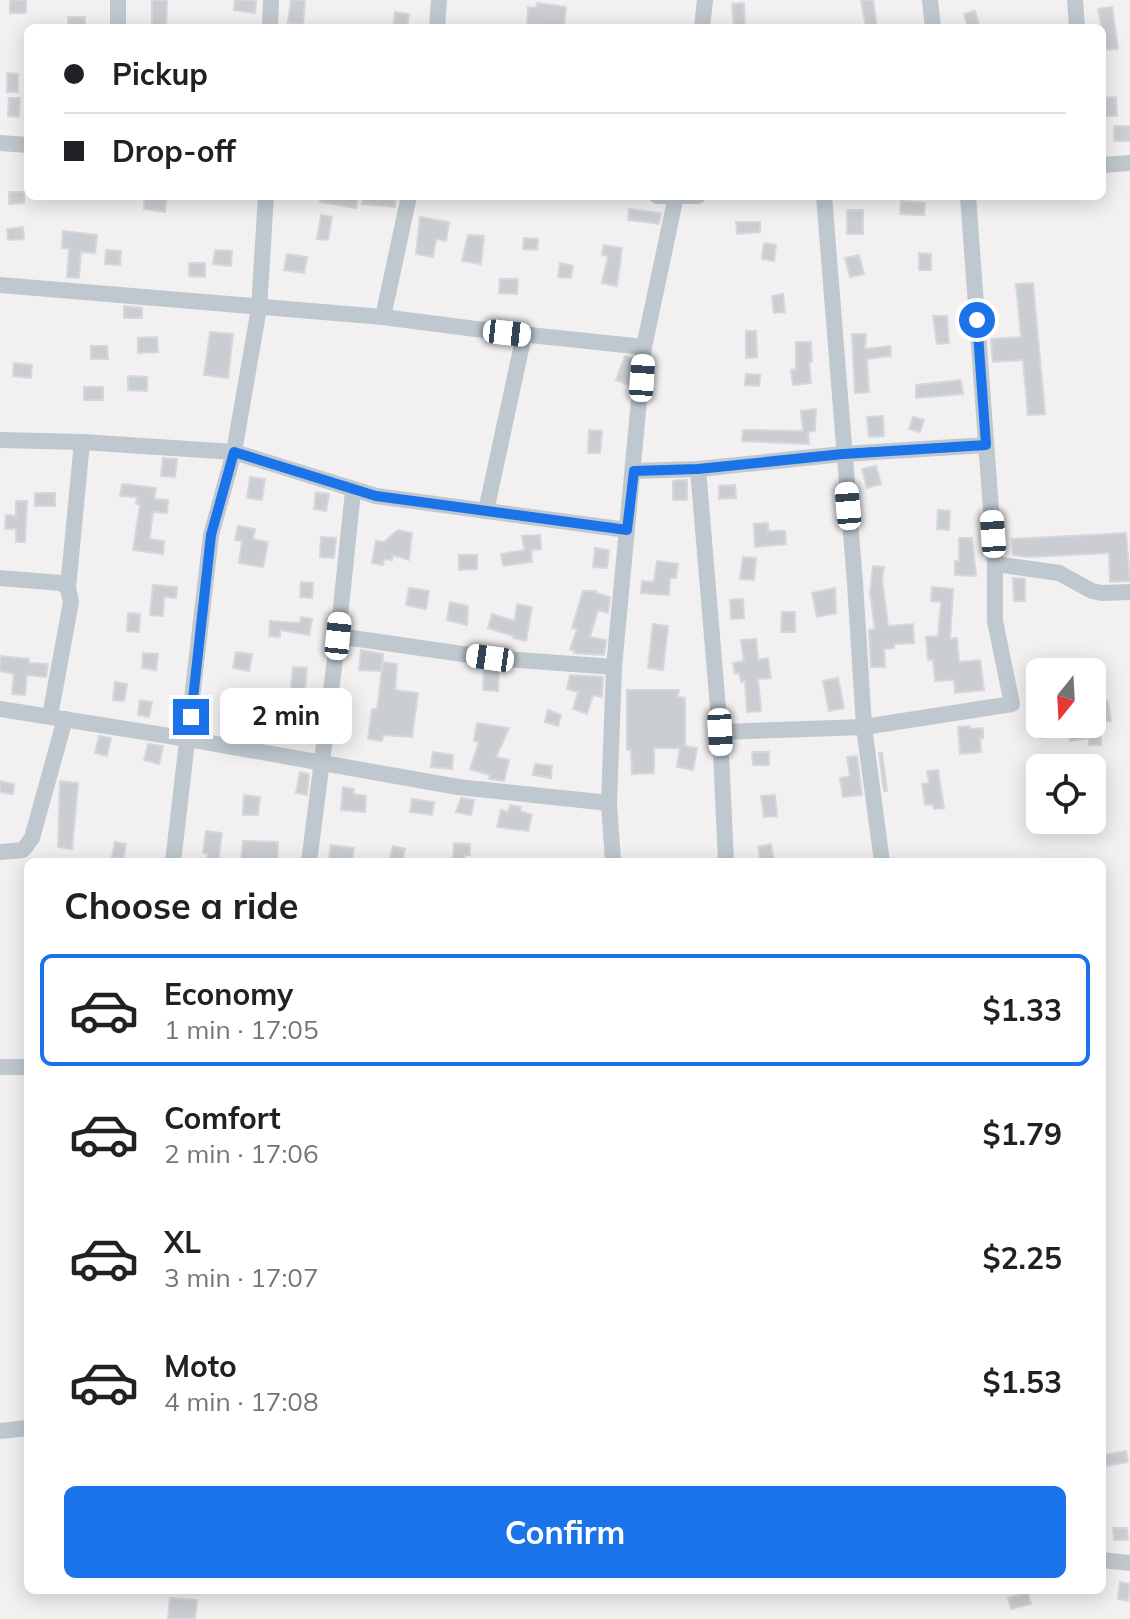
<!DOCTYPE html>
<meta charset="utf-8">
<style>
body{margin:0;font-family:Mulish,sans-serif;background:#f2f2f2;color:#202124;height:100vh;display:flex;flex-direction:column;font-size:30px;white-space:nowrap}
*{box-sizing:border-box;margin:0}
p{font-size:26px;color:#757577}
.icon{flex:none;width:44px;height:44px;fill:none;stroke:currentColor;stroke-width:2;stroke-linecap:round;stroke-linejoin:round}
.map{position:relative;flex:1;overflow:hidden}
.drawer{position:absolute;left:24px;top:858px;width:1082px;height:736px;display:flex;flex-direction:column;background:#fff;border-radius:12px;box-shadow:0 4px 20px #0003}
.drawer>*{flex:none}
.hud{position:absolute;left:24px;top:24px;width:1082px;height:176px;border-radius:12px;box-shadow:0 4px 20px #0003;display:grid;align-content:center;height:176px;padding:0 40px;background:#fff}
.needle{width:52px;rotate:198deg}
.buttons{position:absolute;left:1026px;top:658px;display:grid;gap:16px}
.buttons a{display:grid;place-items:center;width:80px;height:80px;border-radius:12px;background:#fff;box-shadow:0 4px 20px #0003;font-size:40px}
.end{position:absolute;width:36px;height:36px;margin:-18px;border:10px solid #1a73e8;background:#fff;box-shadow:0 0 0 4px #fff}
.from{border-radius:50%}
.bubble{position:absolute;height:56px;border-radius:12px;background:#fff;box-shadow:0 4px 20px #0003;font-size:26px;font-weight:700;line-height:56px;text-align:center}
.car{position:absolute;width:24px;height:48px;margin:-24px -12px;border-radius:10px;box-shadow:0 0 6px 2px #0007;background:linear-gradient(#fff 24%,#345 0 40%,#fff 0 76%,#345 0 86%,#fff 0)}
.hud b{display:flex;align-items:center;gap:28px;height:76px;font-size:30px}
.hud b+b{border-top:2px solid #e0e0e0}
.hud i{width:20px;height:20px;background:#202124}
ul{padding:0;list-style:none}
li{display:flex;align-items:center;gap:24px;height:112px;margin:0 16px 12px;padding:0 24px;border:4px solid transparent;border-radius:12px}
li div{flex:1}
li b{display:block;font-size:30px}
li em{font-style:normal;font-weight:700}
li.selected{border-color:#1a73e8}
li>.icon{width:72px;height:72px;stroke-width:1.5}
h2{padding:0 40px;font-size:36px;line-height:96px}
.action{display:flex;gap:16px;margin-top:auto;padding:16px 40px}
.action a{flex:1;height:92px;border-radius:12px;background:#1a73e8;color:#fff;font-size:32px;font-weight:700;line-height:92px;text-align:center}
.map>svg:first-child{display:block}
.building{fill:#caced2;stroke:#d5d7db;stroke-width:2}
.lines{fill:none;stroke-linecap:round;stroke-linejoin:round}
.minor{stroke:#bfc8ce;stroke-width:16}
.route{stroke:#1a73e8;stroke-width:10}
</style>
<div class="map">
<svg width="1130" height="1619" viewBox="0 0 1130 1619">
<rect width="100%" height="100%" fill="#f2f0f0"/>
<g class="building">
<rect x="10" y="0" width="16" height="13"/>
<path d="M152 0H167L166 28H152Z"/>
<path d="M235 0H256L255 13 234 10Z"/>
<path d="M291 0H305L303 24 288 23Z"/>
<path d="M861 0H873L877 28H866Z"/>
<path d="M537 3 566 7 564 27 527 24 528 7 536 8Z"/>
<path d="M744 3 745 28H734L732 4Z"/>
<path d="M1112 7 1118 49 1102 50V28L1098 9Z"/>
<path d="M975 11 980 28H968L964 14Z"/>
<path d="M395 12 409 14 407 28H393Z"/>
<rect x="68" y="17" width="17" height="11"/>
<path d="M7 73 18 74V92H7Z"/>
<path d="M1116 97 1117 116H1103L1102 98Z"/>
<path d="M9 98H20L19 117 8 116Z"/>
<rect x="1114" y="126" width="16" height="15"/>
<path d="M9 192H24V203L9 204Z"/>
<path d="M145 196H167L165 212 144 209Z"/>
<path d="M321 196H358L356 208 320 202Z"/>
<path d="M362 196H396L395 207 362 204Z"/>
<path d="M901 201 925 203 924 215 900 214Z"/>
<path d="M629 209 661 213 659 224 628 220Z"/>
<rect x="847" y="210" width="16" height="24"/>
<path d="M321 215 332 217 328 240 317 239Z"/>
<path d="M420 217 449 222 446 241 436 239 433 257 416 254Z"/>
<path d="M736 222H760V232L737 234Z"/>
<path d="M23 227 24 239 8 240 7 229Z"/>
<path d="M63 231 97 235 95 253 81 252 79 278 67 277 69 249 62 248Z"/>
<path d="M468 235 484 236 481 264 462 261Z"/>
<path d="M524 238 538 239 537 250 523 249Z"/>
<path d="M764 243 776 245 774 261 762 259Z"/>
<path d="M604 245 622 248 617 286 602 283 608 256 602 255Z"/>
<path d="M106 250 121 251 120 265 105 264Z"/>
<path d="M215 250 232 251 231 266 213 264Z"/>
<path d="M919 253 931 254V270H919Z"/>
<path d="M287 254 307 257 304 273 284 270Z"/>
<path d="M859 255 864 274 850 277 845 258Z"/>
<path d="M189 263H205V277L189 276Z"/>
<path d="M560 263 573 266 571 278 558 277Z"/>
<path d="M500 279H518L517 294 499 293Z"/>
<path d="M1033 283 1045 414 1028 415 1023 360 993 362 991 339 1021 337 1016 284Z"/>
<path d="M783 294 785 312 774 313 772 296Z"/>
<path d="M124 306 142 308V318H124Z"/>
<path d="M933 316H947L949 343 937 344Z"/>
<path d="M746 331H756L757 357 746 358Z"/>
<path d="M210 332 233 334 228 378 204 375Z"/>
<path d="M852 334H866L865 349 890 346 891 356 867 359 869 392 855 393Z"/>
<path d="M157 337 158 352 138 353V338Z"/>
<path d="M796 342H811L812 362H809L811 383 793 385 791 370 796 369Z"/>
<path d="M91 346H107L108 359H91Z"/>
<path d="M625 356 632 359 629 385 616 380Z"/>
<path d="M14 363 32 365 31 378 13 376Z"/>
<path d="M746 374 760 375 759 386 745 385Z"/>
<path d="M128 376 147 377V391L128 390Z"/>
<path d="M961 380 963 394 916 398V385Z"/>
<rect x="84" y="387" width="19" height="13"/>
<path d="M816 409 815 431 808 432 809 444 742 441 743 430 803 431 801 411Z"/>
<path d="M883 416 884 436 869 437 867 417Z"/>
<path d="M913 417 924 420 920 432 909 429Z"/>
<path d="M589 430 602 431 600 453H588Z"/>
<path d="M163 458 177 459 175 477 161 476Z"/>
<path d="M876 466 881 484 867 488 862 469Z"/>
<path d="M250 477 265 479 262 500 247 498Z"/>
<path d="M687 480V500H673V481Z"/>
<path d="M122 484 156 488 154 499 168 500 167 513 153 512 150 536V539L164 541 163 554 133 550 140 504H136L137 497 120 496Z"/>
<path d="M735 485 736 498 719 499V486Z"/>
<path d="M316 492 329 494 326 511 314 509Z"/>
<rect x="35" y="493" width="20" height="13"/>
<path d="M16 501H27L25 542H16V529H5L6 515 16 516Z"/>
<path d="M938 510 950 511 949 530 937 529Z"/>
<path d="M768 523V531H785L786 544 755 547 754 524Z"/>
<path d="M238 526 255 529 253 539 268 542 263 567 239 563 242 541 235 540Z"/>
<path d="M398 530 412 533 409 560 392 555V560L384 559 383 565 372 563 376 541 384 542Z"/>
<path d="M1126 533 1130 581 1110 582 1109 553 1027 557 1013 555 1012 539Z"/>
<path d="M540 535 541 549 531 550 532 562 503 566 501 554 525 550 522 536Z"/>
<path d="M321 537 336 538 334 558 320 557Z"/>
<path d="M959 538H972L976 576 955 575V561H959Z"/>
<path d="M595 548 609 550 607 568 593 567Z"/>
<path d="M459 555H477V569L459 570Z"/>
<path d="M743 557 756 558 754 580 740 579Z"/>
<path d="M657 561 678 564 676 578H670L669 595 641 593 642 581 654 582Z"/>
<path d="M873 566 884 567 882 579 888 626 913 624 914 643 894 644V648L884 649 885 667H871L869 630 875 629 870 593Z"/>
<path d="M1013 578 1025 579V601H1014Z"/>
<path d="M301 582 313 583 312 598 300 597Z"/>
<path d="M153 585 177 587 176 598 164 597 163 616 150 615Z"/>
<path d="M932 587 953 589 950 639 957 638 959 662 980 660 984 690 955 693 954 680 935 681 933 659 928 660 926 637 938 636 941 602 931 601Z"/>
<path d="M409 588 429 591 426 609 406 605Z"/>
<path d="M835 588 836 613 817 617 812 593Z"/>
<path d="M583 591H596V593L610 597 608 613 598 610 590 637 606 640 604 655 574 653 575 651 570 650 577 629 572 628Z"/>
<path d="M743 599 744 618 731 619 730 600Z"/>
<path d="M450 602 468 606 467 625 447 620Z"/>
<path d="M517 604 532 607 526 641 513 638V636L488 628 492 614 515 621Z"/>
<path d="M782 612H795V632H781Z"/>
<path d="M128 613 140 614 139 632 127 631Z"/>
<path d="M301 617 312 619 309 635 280 630V637L269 636 270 621 300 623Z"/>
<path d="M653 624 668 626 663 670 648 668Z"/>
<path d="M756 639 758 660 768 658 771 678 758 679 761 711 747 712 745 681 741 682 739 673 735 674 733 663 744 661 741 640Z"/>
<path d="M361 650 383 654 381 671 359 670Z"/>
<path d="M236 652 252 654 249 671 233 668Z"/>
<path d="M143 653 158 654 156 670 142 668Z"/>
<path d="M0 656 29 659V663L48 664 46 677 27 675 25 695 12 694 14 674 0 671Z"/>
<path d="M383 662 397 664 395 690 418 693 412 737 383 735 382 741 368 739 372 709H377Z"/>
<path d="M293 667 307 668 305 690 291 689Z"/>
<path d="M484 668 499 670 498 691 483 690Z"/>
<path d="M570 675 603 677 602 697 593 695 587 714 573 709 578 692 567 689Z"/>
<path d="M838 678 844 708 829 711 823 681Z"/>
<path d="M115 682 127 684 124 701 113 700Z"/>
<path d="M627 690H679L677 697 685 698V746L697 748 693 770 677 767 680 748H654V773L632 774 631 750H627Z"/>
<path d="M247 692 262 694 260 707 245 705Z"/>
<path d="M140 700 152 702 149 717 138 715Z"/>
<path d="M1108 701 1111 721 1092 724V703Z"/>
<path d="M548 710 561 715 558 726 545 722Z"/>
<path d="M477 723 509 728 496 757 509 760 504 781 489 779 490 775 470 769 479 742 474 741Z"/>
<path d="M1038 724H1101V745H1089V738L1070 741 1069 734 1040 738Z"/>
<path d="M970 726V729L983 728V738H980L981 752 960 754 958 727Z"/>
<path d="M99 736 111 738 107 756 95 753Z"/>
<path d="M148 744 163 746 159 764 144 760Z"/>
<path d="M433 752 453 755 452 769 431 767Z"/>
<path d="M752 752H769V765H753Z"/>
<path d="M879 753H882L887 791H884Z"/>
<path d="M857 756 862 795 843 797 840 778 850 776 847 757Z"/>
<path d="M535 764 552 766 551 778 533 775Z"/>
<path d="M938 770 944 808 934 809 933 804 925 805 922 784 929 783 927 771Z"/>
<path d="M300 772 309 774 307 795 296 793Z"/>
<path d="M0 781 14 784 13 794 0 792Z"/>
<path d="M60 781 78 783 72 849 58 847Z"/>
<path d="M343 787 354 789 353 794 366 796 365 812 341 810Z"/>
<path d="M244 795 260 797 258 815H243Z"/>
<path d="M775 795 777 816 764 817 761 796Z"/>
<path d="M461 798 474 800 471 815 456 812Z"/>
<path d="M412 799 434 802 432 815 410 812Z"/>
<path d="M510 805 521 807 520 811 532 815 528 831 497 827 501 810 508 812Z"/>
<path d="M206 831 222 833 218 862H206L208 854 203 853Z"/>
<path d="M243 841 278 842 277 862H241Z"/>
<path d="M115 842 126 844 123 859 112 857Z"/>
<path d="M454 843 470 844V855H464V862H453Z"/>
<path d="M771 844 774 862H761L758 847Z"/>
<path d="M331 845 354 848 352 862 329 859Z"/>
<path d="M393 846 405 849 402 862H389Z"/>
<path d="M1126 1451 1128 1462 1106 1466 1104 1455Z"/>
<path d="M1113 1528H1127L1128 1540H1114Z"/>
<path d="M1120 1582 1130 1584 1128 1601 1118 1599Z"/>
<path d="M1028 1593 1031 1604 1011 1609 1008 1598Z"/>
<path d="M170 1598 197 1600 195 1619H168Z"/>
</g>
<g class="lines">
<g class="minor">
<path d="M118 0V28"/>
<path d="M930 0 933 28"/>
<path d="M1075 0 1077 28"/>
<path d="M270 28 271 0"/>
<path d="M437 28 439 0"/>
<path d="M702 28 705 0"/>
<path d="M0 143 28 145"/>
<path d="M1102 165 1130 163"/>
<path d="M657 196H698"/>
<path d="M824 196 855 583 864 727 882 862"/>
<path d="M0 285 383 317 491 331 644 347"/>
<path d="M383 317 409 196"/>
<path d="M0 440 82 442 234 452 376 496 627 530"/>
<path d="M698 469 720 732 726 862"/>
<path d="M634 471 698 469 843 454 986 445"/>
<path d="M486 511 524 335"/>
<path d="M995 564 1059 573 1092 591 1102 593 1130 592"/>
<path d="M0 578 61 583 68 588 71 602 50 716"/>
<path d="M68 588 82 442"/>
<path d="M338 636 490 658 614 667"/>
<path d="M0 709 188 739 458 787 609 803"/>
<path d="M720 732 864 727 1012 704 995 621V564L968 196"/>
<path d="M0 852 23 850 32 838 65 719"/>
<path d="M173 862 211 535 234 452 259 308 266 196"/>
<path d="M309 862 338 636 353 491"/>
<path d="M613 862 609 803 614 667 644 347 676 196"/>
<path d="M0 1067H28"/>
<path d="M0 1431 28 1428"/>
<path d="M1102 1560 1130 1563"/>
</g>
</g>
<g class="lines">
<path class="route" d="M191 717 211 535 234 452 376 496 627 530 634 471 698 469 843 454 986 445 977 320"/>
</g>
</svg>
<div class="buttons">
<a><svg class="needle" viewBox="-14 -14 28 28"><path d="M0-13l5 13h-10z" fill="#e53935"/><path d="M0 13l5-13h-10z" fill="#757577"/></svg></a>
<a><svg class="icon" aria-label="locate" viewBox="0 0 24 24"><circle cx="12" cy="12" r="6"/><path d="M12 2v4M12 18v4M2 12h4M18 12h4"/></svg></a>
</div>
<i class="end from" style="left:977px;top:320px"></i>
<i class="end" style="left:191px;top:717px"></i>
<div class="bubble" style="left:220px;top:688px;width:132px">2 min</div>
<i class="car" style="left:507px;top:333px;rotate:96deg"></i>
<i class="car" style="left:642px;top:378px;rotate:4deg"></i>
<i class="car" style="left:848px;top:506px;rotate:355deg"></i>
<i class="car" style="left:993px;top:534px;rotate:356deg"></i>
<i class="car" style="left:338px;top:636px;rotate:6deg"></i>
<i class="car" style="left:490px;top:658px;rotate:278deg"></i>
<i class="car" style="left:720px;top:732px;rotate:177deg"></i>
<div class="hud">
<b><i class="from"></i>Pickup</b>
<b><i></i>Drop-off</b>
</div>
<section class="drawer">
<h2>Choose a ride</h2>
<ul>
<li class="selected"><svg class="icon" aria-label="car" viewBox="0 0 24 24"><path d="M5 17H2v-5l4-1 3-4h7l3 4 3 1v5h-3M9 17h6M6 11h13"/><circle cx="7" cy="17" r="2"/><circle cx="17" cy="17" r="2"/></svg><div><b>Economy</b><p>1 min · 17:05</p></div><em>$1.33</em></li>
<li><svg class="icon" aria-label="car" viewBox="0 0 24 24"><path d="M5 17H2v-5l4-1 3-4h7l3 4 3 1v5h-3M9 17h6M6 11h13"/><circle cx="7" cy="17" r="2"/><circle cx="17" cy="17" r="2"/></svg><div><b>Comfort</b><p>2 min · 17:06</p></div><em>$1.79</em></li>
<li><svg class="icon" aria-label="car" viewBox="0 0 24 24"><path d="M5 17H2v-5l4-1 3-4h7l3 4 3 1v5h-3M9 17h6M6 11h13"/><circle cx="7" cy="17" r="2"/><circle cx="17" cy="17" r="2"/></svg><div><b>XL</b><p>3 min · 17:07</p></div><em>$2.25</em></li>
<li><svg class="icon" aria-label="car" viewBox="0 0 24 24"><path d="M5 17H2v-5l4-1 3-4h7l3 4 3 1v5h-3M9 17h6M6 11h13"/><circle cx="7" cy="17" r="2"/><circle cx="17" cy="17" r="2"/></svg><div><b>Moto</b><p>4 min · 17:08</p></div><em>$1.53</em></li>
</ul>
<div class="action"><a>Confirm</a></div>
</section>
</div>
